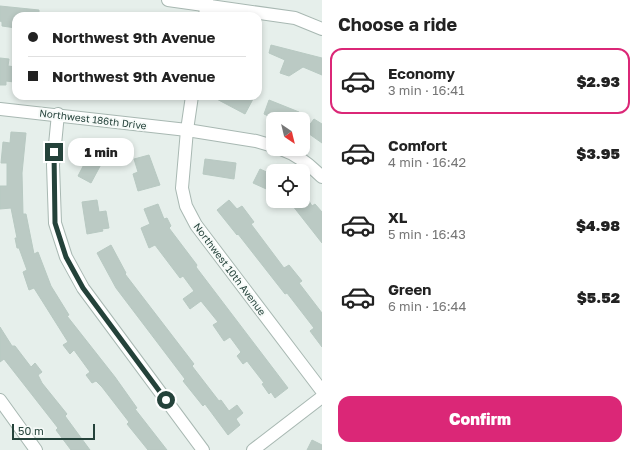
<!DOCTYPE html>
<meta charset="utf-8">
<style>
body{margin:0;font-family:"Golos Text",sans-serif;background:#f2f2f2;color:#222;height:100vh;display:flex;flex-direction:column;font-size:15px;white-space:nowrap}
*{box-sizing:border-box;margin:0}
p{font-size:13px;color:#767676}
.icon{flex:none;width:22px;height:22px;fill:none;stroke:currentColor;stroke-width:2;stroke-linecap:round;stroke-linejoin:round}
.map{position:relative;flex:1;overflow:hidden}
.panel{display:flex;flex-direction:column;background:#fff;width:316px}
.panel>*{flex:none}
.banner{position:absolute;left:12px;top:12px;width:250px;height:88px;border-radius:12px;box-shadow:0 2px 6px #0003;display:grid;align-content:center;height:88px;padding:0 16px;background:#fff}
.needle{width:26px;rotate:145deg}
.controls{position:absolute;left:266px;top:112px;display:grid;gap:8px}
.controls a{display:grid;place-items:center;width:44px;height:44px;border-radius:8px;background:#fff;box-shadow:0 2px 6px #0003;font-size:20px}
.scale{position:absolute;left:12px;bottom:10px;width:83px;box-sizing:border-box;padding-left:4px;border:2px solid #24423a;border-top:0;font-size:11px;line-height:14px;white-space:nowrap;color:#24423a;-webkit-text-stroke:3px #f7fbf9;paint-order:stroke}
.end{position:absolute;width:18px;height:18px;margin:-9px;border:5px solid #24423a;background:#fff;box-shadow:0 0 0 2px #fff}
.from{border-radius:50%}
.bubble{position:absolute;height:28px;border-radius:12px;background:#fff;box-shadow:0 2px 6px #0003;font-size:13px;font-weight:800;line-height:28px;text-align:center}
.banner b{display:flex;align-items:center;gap:14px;height:38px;font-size:15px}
.banner b+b{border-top:1px solid #e0e0e0}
.banner i{width:10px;height:10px;background:#222}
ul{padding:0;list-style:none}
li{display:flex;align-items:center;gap:12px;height:66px;margin:0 8px 6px;padding:0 8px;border:2px solid transparent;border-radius:12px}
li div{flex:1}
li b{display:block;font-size:15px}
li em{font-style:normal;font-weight:800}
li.active{border-color:#db2777}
li>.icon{width:36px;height:36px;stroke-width:1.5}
h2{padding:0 16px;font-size:18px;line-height:48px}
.action{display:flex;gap:8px;margin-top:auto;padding:8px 16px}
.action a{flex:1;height:46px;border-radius:12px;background:#db2777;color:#fff;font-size:16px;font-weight:800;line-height:46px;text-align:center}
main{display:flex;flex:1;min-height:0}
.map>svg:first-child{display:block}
.building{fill:#bbcac4;stroke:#b8c9c2}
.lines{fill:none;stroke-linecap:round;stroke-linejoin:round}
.minor-casing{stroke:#a8b8b2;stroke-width:14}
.tertiary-casing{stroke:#a8b8b2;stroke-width:14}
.minor{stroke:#fff;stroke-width:12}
.tertiary{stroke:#fff;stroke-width:12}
.route{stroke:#24423a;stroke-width:5}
.labels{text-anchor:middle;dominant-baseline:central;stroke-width:4;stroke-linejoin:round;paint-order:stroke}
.street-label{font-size:10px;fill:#24423a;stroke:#f7fbf9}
</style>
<main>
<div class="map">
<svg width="322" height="450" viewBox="0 0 322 450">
<rect width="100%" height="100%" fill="#e6efeb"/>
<g class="building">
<path d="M0 6 39 10V16H16V28L2 26V22L0 21Z"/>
<path d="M271 45 322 58V75L303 67 289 76 280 73 285 60 269 53Z"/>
<path d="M0 58 9 59 8 66 16 67 14 82 6 81V85H0Z"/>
<path d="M211 96H246L253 99 245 114Z"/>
<path d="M269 100 299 112 296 119H275L264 114Z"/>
<path d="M314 119 322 124V143L305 131Z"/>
<path d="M11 132 26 133 22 173 23 214H26L34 254 38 252 51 286 69 315 67 316 115 377 137 408 135 409 167 450H148L127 424 129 422 102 387 96 381 92 383 86 375 90 372 74 350 70 354 63 345 68 342 34 288 29 290 23 272 27 270 19 248H17L15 238H17L11 208 0 209V186H7V163H1L3 142 10 143Z"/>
<path d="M93 147 106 155 91 183 78 176Z"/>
<path d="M149 155 160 185 138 191 133 174 138 172 134 159Z"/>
<path d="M205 159 236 163 234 179 203 174Z"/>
<path d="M260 169 273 175V192L253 183Z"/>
<path d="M97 200 99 212 106 211 109 228 102 229 103 231 87 234 82 202Z"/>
<path d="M229 200 237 209 242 206 254 222 251 224 284 268 289 265 302 281 299 283 322 313V347L310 331 314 328 287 293 285 294 238 234 237 235 217 210Z"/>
<path d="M289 201H309L312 206 315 204 322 212V243Z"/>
<path d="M158 204 164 219 167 218 171 226 169 228 197 265 196 267 288 388 275 398 271 392 269 394 262 384 264 383 247 361 243 364 237 356 241 352 230 337 224 341 213 325 218 322 201 301 190 309 183 299 194 291 183 276 180 278 155 245 149 248 141 228 150 224 144 209Z"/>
<path d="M111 245 126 273 125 274 194 364 192 366 219 401 221 400 229 411 237 405 243 413 236 419 240 425 228 435 205 404 203 406 183 381 185 379 116 288 97 253Z"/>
<path d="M0 327 12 346H15L31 367 35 363 42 372 38 375 42 383 67 414 65 416 90 450H71L56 430 58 428 4 359 0 362Z"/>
<path d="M312 440 322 445V450H307Z"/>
</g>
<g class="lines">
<defs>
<g id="minor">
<path d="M168 0 295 18 322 29"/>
<path d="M205 16 207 0"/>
<path d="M192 96 187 130 182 188 186 206 196 225 322 391"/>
<path d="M0 109 187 130 256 141 273 146"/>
<path d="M58 114 53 165 55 223 66 257 83 288 203 450"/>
<path d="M281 149C296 154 311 166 322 177"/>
<path d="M0 400 36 450"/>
</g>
<path id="tertiary" d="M253 450 322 397"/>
</defs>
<use href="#minor" class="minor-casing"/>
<use href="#tertiary" class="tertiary-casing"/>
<use href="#minor" class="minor"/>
<use href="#tertiary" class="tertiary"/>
</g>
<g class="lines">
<path class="route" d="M54 152 55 223 66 257 83 288 166 400"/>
</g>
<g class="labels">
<g class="street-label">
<text transform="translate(93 119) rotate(7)">Northwest 186th Drive</text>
<text transform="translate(230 269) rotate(53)">Northwest 10th Avenue</text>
</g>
</g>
</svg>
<div class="controls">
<a><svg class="needle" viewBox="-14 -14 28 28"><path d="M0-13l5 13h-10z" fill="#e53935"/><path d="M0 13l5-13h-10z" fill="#767676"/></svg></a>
<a><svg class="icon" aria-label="locate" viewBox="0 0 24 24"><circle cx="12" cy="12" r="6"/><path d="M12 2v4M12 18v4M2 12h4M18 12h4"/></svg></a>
</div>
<div class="scale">50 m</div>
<i class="end from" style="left:166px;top:400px"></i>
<i class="end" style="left:54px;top:152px"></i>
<div class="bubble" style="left:68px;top:138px;width:66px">1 min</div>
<div class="banner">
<b><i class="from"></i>Northwest 9th Avenue</b>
<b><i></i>Northwest 9th Avenue</b>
</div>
</div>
<section class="panel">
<h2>Choose a ride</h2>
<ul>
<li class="active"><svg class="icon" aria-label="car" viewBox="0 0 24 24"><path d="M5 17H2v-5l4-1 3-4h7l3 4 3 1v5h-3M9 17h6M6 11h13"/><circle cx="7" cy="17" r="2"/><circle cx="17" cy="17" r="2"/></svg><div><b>Economy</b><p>3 min · 16:41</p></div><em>$2.93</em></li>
<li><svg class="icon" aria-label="car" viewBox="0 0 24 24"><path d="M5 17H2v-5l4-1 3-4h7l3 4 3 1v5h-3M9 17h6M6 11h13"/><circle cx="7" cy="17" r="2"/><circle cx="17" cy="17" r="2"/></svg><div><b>Comfort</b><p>4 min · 16:42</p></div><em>$3.95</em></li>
<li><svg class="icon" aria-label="car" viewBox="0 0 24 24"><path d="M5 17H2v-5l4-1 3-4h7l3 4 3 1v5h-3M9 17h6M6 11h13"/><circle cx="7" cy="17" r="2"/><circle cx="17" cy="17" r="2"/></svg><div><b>XL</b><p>5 min · 16:43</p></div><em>$4.98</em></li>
<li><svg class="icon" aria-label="car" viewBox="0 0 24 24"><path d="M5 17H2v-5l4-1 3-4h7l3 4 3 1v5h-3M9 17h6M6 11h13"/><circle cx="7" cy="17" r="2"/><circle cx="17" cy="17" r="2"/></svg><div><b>Green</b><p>6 min · 16:44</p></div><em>$5.52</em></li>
</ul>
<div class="action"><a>Confirm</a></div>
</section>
</main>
